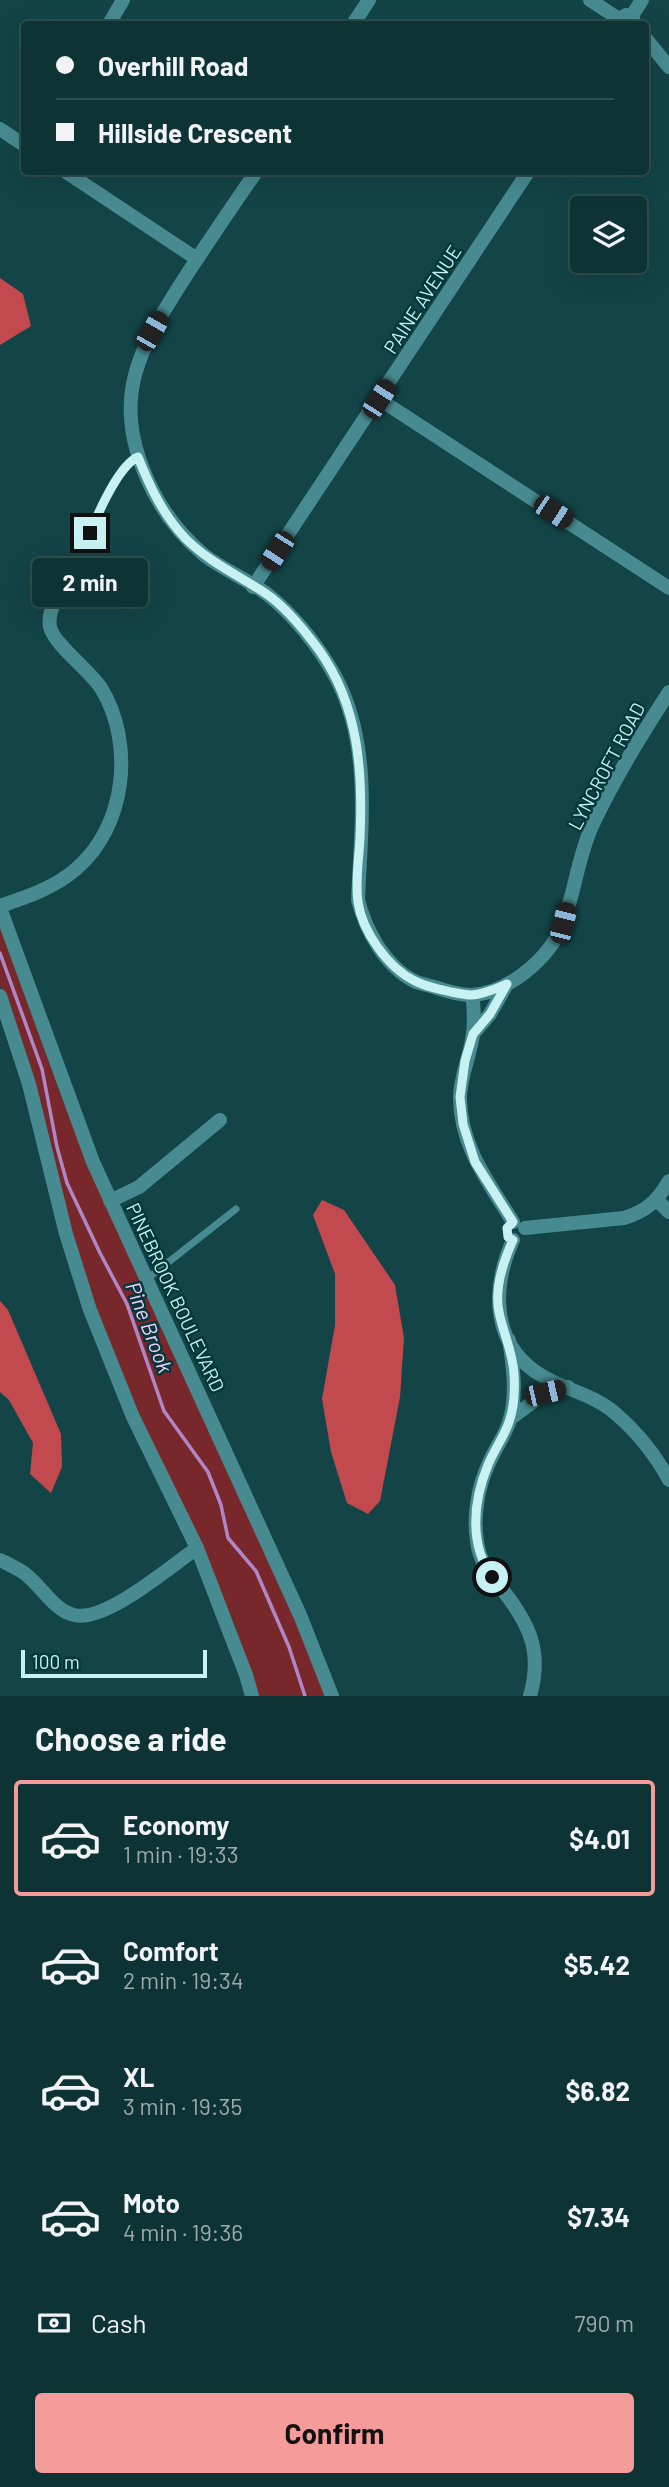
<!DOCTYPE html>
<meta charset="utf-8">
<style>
body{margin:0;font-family:Barlow,sans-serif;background:#1c3f41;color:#f1f3f6;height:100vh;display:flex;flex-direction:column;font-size:26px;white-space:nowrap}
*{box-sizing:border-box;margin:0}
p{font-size:23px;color:#9baaad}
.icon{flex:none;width:38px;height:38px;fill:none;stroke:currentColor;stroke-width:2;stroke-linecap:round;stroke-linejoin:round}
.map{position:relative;height:1696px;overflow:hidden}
.panel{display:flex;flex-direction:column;background:#0e3335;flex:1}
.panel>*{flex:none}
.guide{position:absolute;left:21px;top:21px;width:628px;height:154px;border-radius:7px;box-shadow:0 7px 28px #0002,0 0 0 2px #2e4e50;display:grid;align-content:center;height:154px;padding:0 35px;background:#0e3335}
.controls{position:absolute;left:570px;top:196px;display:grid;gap:14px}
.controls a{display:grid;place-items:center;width:77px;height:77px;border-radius:7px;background:#0e3335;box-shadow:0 7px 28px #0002,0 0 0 2px #2e4e50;font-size:35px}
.scale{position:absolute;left:21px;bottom:18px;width:186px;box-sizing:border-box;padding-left:7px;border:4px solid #c8f1f4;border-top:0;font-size:19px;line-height:24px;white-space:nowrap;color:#c8f1f4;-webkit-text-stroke:5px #04393c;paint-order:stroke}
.end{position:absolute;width:32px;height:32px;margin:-16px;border:9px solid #c8f1f4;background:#111;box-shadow:0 0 0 4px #111}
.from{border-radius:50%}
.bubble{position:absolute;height:49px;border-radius:7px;background:#0e3335;box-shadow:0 7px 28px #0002,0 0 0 2px #2e4e50;font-size:23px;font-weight:700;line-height:49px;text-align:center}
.car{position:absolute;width:21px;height:42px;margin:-21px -10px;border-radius:9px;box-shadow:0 0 5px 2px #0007;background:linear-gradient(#222 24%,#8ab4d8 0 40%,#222 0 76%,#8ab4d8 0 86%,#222 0)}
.guide b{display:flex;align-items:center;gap:24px;height:66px;font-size:26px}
.guide b+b{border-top:2px solid #2e4e50}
.guide i{width:18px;height:18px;background:#f1f3f6}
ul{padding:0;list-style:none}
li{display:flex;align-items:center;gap:21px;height:116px;margin:0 14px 10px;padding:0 21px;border:4px solid transparent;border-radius:7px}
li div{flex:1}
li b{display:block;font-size:26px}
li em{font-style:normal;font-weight:700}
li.on{border-color:#f59b99}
li>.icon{width:63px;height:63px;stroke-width:1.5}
h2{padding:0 35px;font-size:32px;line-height:84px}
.pay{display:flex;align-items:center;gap:18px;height:77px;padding:0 35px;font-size:26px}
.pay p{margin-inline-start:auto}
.action{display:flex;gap:14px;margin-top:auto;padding:14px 35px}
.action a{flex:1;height:80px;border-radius:7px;background:#f59b99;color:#111;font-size:28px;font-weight:700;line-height:80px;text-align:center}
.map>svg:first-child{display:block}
.green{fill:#78282b}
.forest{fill:#c24a4e}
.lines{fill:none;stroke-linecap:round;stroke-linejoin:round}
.stream{stroke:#b087c6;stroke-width:3.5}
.service{stroke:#478b90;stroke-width:7}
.minor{stroke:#478b90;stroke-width:14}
.tertiary{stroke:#478b90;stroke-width:14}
.route{stroke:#c8f1f4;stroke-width:9}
.labels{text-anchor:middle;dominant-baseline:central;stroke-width:5;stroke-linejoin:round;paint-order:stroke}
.street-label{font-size:19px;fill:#c8f1f4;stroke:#04393c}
.water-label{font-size:21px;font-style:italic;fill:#f7d0fe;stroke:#04393c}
</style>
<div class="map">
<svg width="669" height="1696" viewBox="0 0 669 1696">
<rect width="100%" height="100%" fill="#134447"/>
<path class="green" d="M0 927 64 1104 95 1181 309 1649 325 1696H258L235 1625 156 1454 78 1266 28 1064 0 985Z"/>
<g class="forest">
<path d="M0 278 23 294 31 326 0 345Z"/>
<path d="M322 1200 344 1210 395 1285 404 1338 400 1397 380 1501 368 1514 347 1503 331 1452 322 1399 335 1325V1274L313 1215Z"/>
<path d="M0 1301 8 1310 61 1434 62 1467 51 1493 30 1474 33 1443 9 1400 0 1392Z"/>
</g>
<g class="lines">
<path class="stream" d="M0 953 42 1069 57 1147 67 1183 100 1253 127 1304 164 1411 208 1472 221 1505 228 1538 256 1571 289 1647 305 1696"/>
<g class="service">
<path d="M90 533C98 514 119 465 138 457"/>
<path d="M147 1279 236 1209"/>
</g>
<g class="minor">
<path d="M590 0 619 19"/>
<path d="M631 17 642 0"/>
<path d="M109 24 123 0"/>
<path d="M353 24 369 0"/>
<path d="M618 24 619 19 626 15 633 19 635 24"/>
<path d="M646 39 669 67"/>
<path d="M0 129 24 145"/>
<path d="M66 172 197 259"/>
<path d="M256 172C231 208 206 245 182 282 140 348 112 396 145 474 158 506 178 533 204 555 224 570 248 580 267 594 294 615 319 647 335 676 372 744 361 826 358 900 366 931 385 966 414 981 420 984 428 985 434 987 446 991 459 995 471 995 508 994 551 957 563 923 575 891 578 857 592 826 614 779 641 735 669 692"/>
<path d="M379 399 669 588"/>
<path d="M253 587 528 172"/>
<path d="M0 906C27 897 54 888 76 869 126 827 135 743 101 688 89 670 54 644 50 627 46 607 67 581 77 564"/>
<path d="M473 995C473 1008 475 1021 473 1033 471 1055 460 1075 460 1098 460 1146 489 1183 513 1222"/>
<path d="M473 1034 490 1014 507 984"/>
<path d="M657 1200 669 1212"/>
<path d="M110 1201 139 1187 220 1120"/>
<path d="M525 1228 624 1218C647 1211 657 1201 669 1181"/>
<path d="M513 1240C491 1289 491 1347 544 1377 567 1390 594 1395 615 1413 636 1431 656 1456 669 1480"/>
<path d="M509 1340C513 1366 517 1393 510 1419 506 1435 495 1448 489 1463 478 1486 473 1516 477 1541 479 1560 489 1574 501 1588 529 1623 543 1651 530 1696"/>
<path d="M510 1419 545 1393 568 1387"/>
<path d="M0 1560C8 1564 17 1568 24 1573 41 1585 53 1610 74 1615 105 1623 171 1566 197 1548"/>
</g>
<g class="tertiary">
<path d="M0 908 93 1162 300 1615 332 1696"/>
<path d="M0 996 29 1084 66 1234 90 1310 133 1417 197 1548 246 1675 252 1696"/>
</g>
</g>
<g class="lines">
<path class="route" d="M90 533C98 513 119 465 138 457 150 487 163 515 186 539 209 562 238 575 265 593 285 606 305 631 319 650 359 706 363 772 360 838 359 858 355 882 358 902 362 931 388 968 415 981 426 987 439 989 451 992 458 993 465 995 472 995 484 994 495 989 507 984L490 1014 473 1034 465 1061 460 1097 463 1124 475 1162 513 1222 507 1228 508 1237 513 1240C503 1262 494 1288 499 1312 503 1333 513 1352 514 1374 515 1389 514 1408 509 1422 504 1437 494 1450 488 1465 473 1501 469 1544 492 1577"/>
</g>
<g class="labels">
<g class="street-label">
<text transform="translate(422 299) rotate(-57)">PAINE AVENUE</text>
<text transform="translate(606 766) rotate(-62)">LYNCROFT ROAD</text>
<text transform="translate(176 1297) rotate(65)">PINEBROOK BOULEVARD</text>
</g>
<g class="water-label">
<text transform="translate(150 1327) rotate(69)">Pine Brook</text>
</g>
</g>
</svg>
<div class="controls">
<a><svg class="icon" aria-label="layers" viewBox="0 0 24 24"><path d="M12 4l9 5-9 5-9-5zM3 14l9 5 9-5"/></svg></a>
</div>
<div class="scale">100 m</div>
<i class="end from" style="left:492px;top:1577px"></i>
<i class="end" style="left:90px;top:533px"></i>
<div class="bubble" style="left:32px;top:558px;width:116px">2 min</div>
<i class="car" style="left:152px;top:331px;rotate:30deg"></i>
<i class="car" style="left:379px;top:399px;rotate:33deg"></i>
<i class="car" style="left:553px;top:512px;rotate:123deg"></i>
<i class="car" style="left:277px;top:551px;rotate:213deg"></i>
<i class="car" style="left:563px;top:923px;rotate:14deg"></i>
<i class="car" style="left:545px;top:1393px;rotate:77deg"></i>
<div class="guide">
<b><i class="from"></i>Overhill Road</b>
<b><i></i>Hillside Crescent</b>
</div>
</div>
<section class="panel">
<h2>Choose a ride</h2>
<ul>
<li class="on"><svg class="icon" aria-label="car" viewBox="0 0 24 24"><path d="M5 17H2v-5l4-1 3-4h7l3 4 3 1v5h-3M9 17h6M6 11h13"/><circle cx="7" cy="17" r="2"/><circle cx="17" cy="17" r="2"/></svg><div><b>Economy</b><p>1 min · 19:33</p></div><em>$4.01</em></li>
<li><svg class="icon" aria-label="car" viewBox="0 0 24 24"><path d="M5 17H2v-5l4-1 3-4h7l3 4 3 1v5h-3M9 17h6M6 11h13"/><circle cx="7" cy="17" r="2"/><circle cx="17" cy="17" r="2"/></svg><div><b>Comfort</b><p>2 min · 19:34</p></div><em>$5.42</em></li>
<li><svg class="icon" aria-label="car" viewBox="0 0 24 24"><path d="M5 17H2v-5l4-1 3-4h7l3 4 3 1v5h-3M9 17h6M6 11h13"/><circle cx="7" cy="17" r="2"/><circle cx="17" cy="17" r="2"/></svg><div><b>XL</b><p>3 min · 19:35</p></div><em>$6.82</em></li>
<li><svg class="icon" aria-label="car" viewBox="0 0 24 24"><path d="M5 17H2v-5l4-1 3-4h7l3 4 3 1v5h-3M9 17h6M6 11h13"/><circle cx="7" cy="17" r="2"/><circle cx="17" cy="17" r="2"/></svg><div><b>Moto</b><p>4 min · 19:36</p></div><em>$7.34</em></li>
</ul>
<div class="pay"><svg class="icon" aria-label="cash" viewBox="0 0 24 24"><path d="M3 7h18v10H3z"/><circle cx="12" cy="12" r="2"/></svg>Cash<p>790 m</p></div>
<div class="action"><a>Confirm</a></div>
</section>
